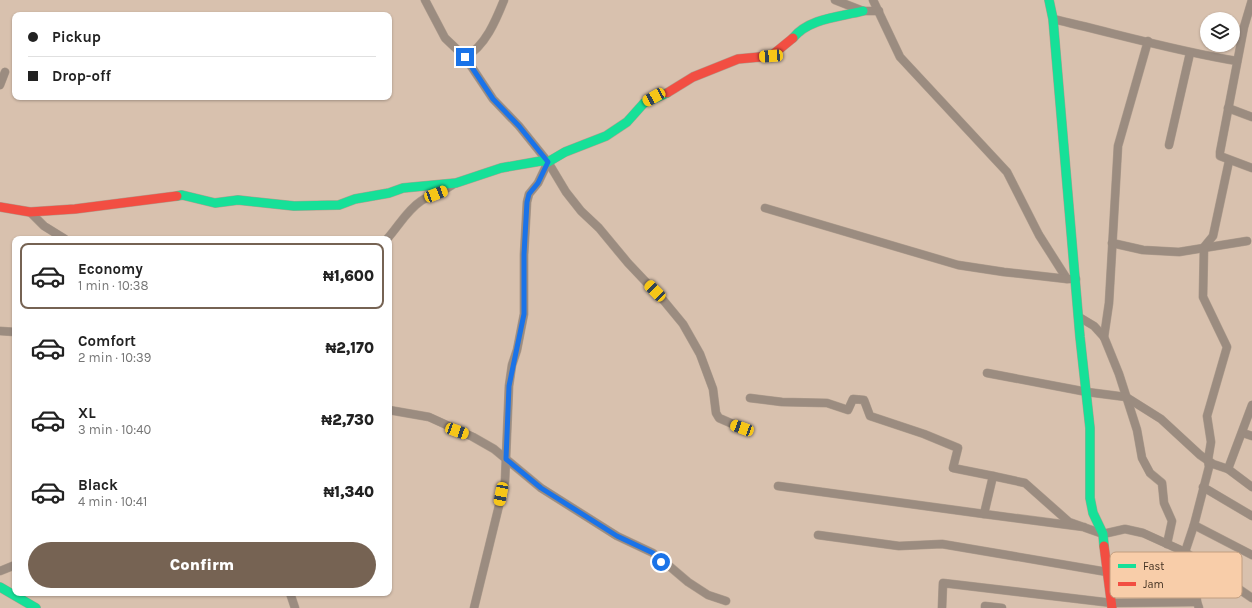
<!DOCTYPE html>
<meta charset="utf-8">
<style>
body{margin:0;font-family:Karla,sans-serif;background:#f2f2f2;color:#222;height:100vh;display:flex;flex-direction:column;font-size:15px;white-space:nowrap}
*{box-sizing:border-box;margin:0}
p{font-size:13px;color:#767676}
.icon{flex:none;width:22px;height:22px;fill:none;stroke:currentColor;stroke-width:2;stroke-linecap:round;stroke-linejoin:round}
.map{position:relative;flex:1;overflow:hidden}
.drawer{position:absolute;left:12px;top:236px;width:380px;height:360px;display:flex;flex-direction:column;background:#fff;border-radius:8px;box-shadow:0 1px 3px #0004}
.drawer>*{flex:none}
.top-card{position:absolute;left:12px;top:12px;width:380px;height:88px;border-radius:8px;box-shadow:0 1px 3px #0004;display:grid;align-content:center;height:88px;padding:0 16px;background:#fff}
.buttons{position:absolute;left:1200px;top:12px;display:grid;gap:8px}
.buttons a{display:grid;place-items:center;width:40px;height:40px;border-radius:50%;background:#fff;box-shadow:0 1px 3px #0004;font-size:20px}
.end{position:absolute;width:18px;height:18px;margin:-9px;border:5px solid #1a73e8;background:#fff;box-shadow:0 0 0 2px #fff}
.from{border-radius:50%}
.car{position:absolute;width:12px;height:24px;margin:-12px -6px;border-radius:5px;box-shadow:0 0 3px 1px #0007;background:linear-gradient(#f5c518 24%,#345 0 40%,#f5c518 0 76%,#345 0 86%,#f5c518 0)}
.top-card b{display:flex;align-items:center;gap:14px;height:38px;font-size:15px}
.top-card b+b{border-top:1px solid #e0e0e0}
.top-card i{width:10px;height:10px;background:#222}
ul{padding:7px 0 0;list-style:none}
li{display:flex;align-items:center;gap:12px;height:66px;margin:0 8px 6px;padding:0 8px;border:2px solid transparent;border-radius:8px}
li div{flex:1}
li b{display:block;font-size:15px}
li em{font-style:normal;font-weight:800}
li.current{border-color:#766353}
li>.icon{width:36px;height:36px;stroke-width:1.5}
.action{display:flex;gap:8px;margin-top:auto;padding:8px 16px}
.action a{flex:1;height:46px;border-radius:24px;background:#766353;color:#fff;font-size:16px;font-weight:800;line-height:46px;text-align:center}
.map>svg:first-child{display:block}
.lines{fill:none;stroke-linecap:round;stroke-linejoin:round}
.street-casing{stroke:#b19f8f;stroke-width:9}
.fast-casing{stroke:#b19f8f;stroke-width:10}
.jam-casing{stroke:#b19f8f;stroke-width:10}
.street{stroke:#9b8c80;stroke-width:8}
.fast{stroke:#16e098;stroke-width:9}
.jam{stroke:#f24e42;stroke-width:9}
.route{stroke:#1a73e8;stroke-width:5}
.key{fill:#f8cda9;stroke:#c19e80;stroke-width:1}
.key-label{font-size:11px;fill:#423122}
</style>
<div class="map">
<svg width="1252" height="608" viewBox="0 0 1252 608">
<rect width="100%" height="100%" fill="#d8c1ae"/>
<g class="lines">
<defs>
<g id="street">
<path d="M425 0 445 38 465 57 493 99 519 126 548 162 566 192 581 211 599 228 628 263 664 301 683 324 700 354 713 389 716 413 719 418 742 428"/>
<path d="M835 0 863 11H879"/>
<path d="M873 0 900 57 1007 172 1039 235 1067 279H1076"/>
<path d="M1252 0 1244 27 1220 152V156L1252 168"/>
<path d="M1053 19C1114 33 1175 51 1237 61"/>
<path d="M465 57C485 47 496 20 504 0"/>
<path d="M0 85 5 72"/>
<path d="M1228 108 1252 117"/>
<path d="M1169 145 1190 53"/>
<path d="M765 208 958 265 1004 272 1067 279"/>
<path d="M30 212 44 226 65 239"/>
<path d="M387 239C398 227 407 210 421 201 432 194 444 192 455 183"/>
<path d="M1112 243 1143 250 1179 252 1247 241"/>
<path d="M1079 317 1094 326 1104 337 1119 374 1137 430 1142 458 1150 473 1162 483 1164 503 1172 521 1167 544"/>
<path d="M0 331 15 332"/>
<path d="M1104 337 1109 303 1118 146 1148 41"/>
<path d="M987 373 1087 392 1126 397 1161 419 1200 455 1213 464 1228 469 1252 487"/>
<path d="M750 398 782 402 827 403 848 410 853 399 864 400 870 416 924 434 958 448 953 468 993 476"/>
<path d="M389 410 429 417 473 437 494 449 541 488 617 536 653 553 661 562 668 565 688 582 708 595 726 601"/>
<path d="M1243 433 1252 436"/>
<path d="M1228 469 1252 405"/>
<path d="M778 486 984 514"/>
<path d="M1203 487 1252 516"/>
<path d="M1194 525 1252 555"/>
<path d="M1084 527 984 514 993 476 1025 483 1069 522 1103 534 1125 529 1143 533 1185 552 1252 598"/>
<path d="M818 535 899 546 942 544 1107 572"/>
<path d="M0 571 15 565"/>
<path d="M290 593 295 608"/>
<path d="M474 608 505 481 509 386 512 365 517 350 524 314V255L527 202 529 194 538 183 548 162"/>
<path d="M942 608 943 583 1112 603 1197 602"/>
<path d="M985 608V606L1002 608"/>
<path d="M1199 608 1197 602 1195 577 1189 567 1185 552 1194 525 1209 467 1208 460 1211 442 1207 416 1227 347 1203 297 1204 247 1213 236 1229 161"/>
</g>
<g id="fast">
<path d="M1049 0 1053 19 1080 337 1090 428V498L1093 513 1103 534 1104 546"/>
<path d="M793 38C809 18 840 17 863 11"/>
<path d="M177 196 182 195 215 203 238 200 294 206 339 205 355 199 389 193 403 188 456 183 501 168 541 161 548 162 565 152 606 136 627 122 644 103 667 93"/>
<path d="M0 587 36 608"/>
</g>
<g id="jam">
<path d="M667 93 693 77 738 59 771 56 793 38"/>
<path d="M0 207 30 212 75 209 177 196"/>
<path d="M1104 546 1112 608"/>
</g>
</defs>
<use href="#street" class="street-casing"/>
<use href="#fast" class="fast-casing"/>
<use href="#jam" class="jam-casing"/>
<use href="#street" class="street"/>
<use href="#fast" class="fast"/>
<use href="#jam" class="jam"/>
</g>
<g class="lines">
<path class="route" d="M465 57 493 99 519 126 548 162 538 183 529 194 527 202 524 254V314L509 386 506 459 541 488 617 536 653 553 661 562"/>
</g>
<rect x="1110" y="552" width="132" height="46" rx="6" class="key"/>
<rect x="1118" y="564" width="18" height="4" fill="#16e098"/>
<rect x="1118" y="582" width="18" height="4" fill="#f24e42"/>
<g class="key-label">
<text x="1143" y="570">Fast</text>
<text x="1143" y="588">Jam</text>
</g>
</svg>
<div class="buttons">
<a><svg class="icon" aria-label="layers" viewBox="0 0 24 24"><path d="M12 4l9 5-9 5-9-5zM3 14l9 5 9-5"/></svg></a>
</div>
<i class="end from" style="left:661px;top:562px"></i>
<i class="end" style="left:465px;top:57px"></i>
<i class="car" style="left:771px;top:56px;rotate:266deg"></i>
<i class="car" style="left:654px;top:97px;rotate:241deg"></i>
<i class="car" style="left:436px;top:194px;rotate:69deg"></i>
<i class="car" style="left:655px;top:291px;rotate:315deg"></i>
<i class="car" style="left:742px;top:428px;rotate:290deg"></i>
<i class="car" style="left:457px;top:431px;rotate:110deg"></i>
<i class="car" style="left:501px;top:494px;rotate:191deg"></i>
<div class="top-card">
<b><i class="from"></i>Pickup</b>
<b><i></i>Drop-off</b>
</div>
<section class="drawer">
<ul>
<li class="current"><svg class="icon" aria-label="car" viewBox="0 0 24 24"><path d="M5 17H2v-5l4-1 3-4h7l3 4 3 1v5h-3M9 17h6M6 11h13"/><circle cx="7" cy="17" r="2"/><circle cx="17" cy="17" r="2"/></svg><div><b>Economy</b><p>1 min · 10:38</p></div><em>₦1,600</em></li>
<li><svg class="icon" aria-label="car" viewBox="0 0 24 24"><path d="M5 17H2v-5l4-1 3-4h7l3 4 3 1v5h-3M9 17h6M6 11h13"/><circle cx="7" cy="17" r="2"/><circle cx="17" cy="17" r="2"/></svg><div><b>Comfort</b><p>2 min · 10:39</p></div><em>₦2,170</em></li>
<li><svg class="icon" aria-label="car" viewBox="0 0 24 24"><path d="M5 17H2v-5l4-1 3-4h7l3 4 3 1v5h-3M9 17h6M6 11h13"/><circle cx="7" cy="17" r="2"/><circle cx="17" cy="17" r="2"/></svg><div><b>XL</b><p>3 min · 10:40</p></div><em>₦2,730</em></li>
<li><svg class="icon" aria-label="car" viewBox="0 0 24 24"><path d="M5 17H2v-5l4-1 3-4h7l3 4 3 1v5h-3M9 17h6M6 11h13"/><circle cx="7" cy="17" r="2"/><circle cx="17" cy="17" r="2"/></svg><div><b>Black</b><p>4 min · 10:41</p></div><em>₦1,340</em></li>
</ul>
<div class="action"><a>Confirm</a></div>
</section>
</div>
